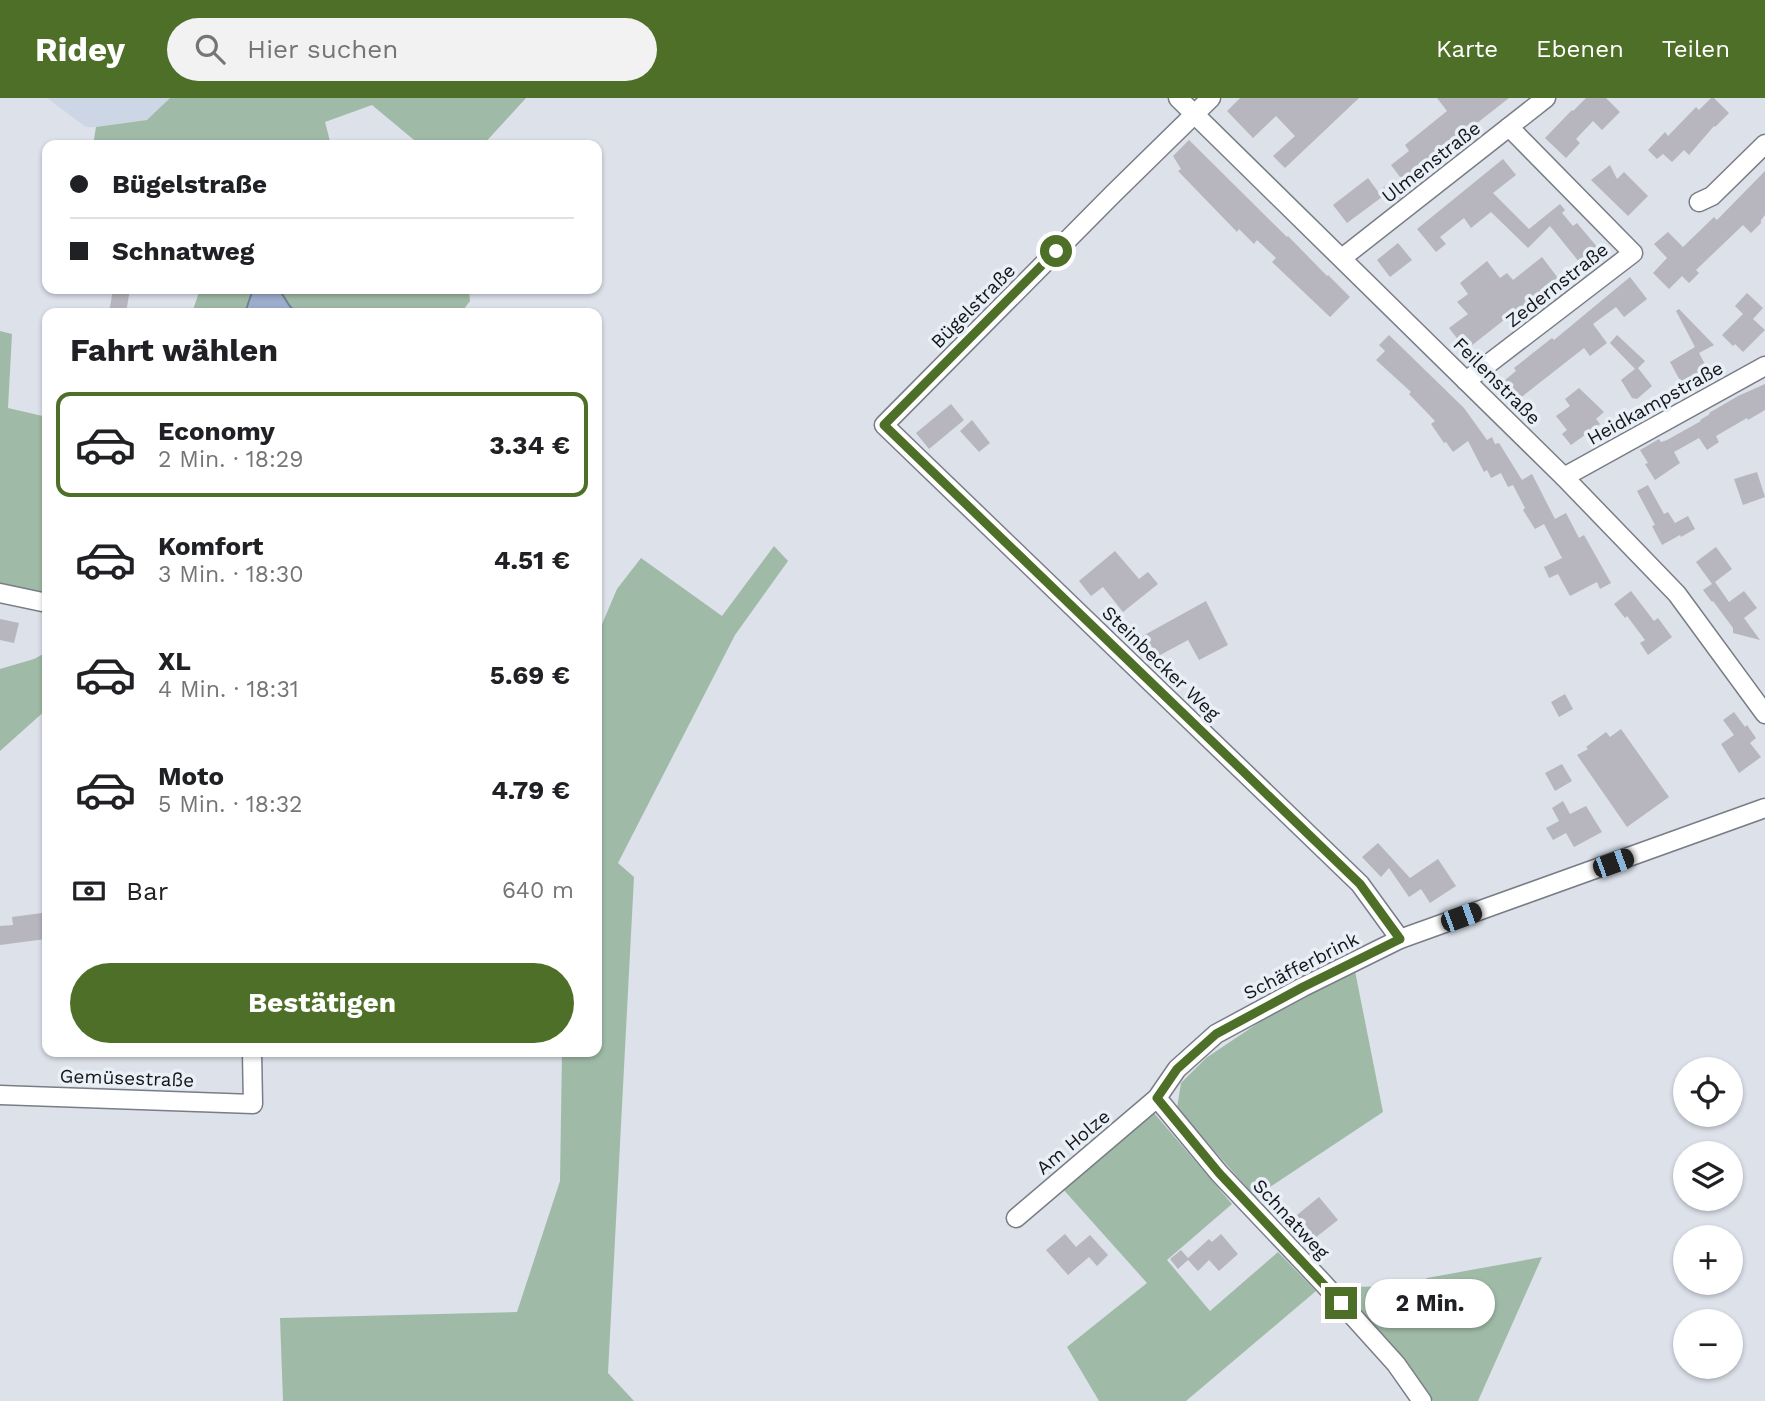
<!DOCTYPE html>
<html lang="de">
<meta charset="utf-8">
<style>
body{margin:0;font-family:"Work Sans",sans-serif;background:#f2f2f2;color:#202124;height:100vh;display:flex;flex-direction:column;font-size:26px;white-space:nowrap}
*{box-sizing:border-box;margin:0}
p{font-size:23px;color:#757577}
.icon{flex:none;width:38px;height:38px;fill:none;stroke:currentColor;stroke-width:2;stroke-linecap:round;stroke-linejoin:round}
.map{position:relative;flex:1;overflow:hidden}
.sheet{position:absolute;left:42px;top:210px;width:560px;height:749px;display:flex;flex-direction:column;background:#fff;border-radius:14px;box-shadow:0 2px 5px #0004}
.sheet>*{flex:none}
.banner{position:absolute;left:42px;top:42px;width:560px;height:154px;border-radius:14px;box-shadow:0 2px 5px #0004;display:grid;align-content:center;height:154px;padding:0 28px;background:#fff}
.buttons{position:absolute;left:1673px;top:959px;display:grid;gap:14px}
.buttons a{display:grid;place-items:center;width:70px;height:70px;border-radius:50%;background:#fff;box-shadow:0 2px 5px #0004;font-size:35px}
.end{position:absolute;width:32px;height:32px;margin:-16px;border:9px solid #4e6f27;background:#fff;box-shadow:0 0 0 4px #fff}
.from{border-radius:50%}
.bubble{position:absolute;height:49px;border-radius:24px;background:#fff;box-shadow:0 2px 5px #0004;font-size:23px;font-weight:700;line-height:49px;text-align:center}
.car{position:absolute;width:21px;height:42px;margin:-21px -10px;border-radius:9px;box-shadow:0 0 5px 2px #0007;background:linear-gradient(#222 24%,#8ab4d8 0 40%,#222 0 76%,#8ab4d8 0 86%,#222 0)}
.banner b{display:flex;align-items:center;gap:24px;height:66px;font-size:26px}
.banner b+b{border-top:2px solid #e0e0e0}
.banner i{width:18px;height:18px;background:#202124}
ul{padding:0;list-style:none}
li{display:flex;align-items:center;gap:21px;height:105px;margin:0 14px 10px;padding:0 14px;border:4px solid transparent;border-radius:14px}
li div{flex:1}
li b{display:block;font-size:26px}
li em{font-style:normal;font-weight:700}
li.on{border-color:#4e6f27}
li>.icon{width:63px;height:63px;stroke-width:1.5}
h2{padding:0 28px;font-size:32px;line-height:84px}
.pay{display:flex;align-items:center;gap:18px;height:77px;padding:0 28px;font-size:26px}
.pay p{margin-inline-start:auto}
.cta{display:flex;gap:14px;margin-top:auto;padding:14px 28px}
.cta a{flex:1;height:80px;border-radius:42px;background:#4e6f27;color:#fff;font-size:28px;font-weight:700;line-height:80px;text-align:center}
header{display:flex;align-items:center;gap:42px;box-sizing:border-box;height:98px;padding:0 35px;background:#4e6f27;color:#fff}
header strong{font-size:33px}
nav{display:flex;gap:38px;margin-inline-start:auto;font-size:24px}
.search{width:490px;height:63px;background:#f2f2f2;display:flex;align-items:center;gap:18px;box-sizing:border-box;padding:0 24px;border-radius:38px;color:#757577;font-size:26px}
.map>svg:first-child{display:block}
.built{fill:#cdd6e5}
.green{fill:#9fbba7}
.water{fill:#9daecd;stroke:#748097;stroke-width:2}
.building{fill:#b7b6bf}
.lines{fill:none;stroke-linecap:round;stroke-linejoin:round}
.minor-casing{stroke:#797e86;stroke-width:21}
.minor{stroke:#fff;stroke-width:18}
.route{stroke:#4e6f27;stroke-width:9}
.labels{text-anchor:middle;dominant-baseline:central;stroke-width:7;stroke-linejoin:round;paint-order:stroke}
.street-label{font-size:19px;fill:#131518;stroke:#e9eff7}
</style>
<header>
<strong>Ridey</strong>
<div class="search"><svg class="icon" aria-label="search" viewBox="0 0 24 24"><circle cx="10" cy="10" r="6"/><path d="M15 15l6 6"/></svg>Hier suchen</div>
<nav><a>Karte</a><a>Ebenen</a><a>Teilen</a></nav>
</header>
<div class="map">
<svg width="1765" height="1303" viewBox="0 0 1765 1303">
<rect width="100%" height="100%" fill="#dce1ea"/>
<path class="built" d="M47 0H170L148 22 96 29H86Z"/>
<g class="green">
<path d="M170 0H526L483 47H420L372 7 325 24 331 47H93L96 29 147 22Z"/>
<path d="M200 191H253L245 215H192Z"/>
<path d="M278 191H469L470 203 461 215H297C286 207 287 200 278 191Z"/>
<path d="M0 233 12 236 8 310 47 319V385L42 403 47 405V496L0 485Z"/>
<path d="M774 448 788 463 735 537 618 765 634 779 608 1275 634 1303H283L280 1220 517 1214 560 1083 562 954H597V538L617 491 641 460 722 518Z"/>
<path d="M47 554V611L0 653V571L34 561Z"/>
<path d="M1355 873 1383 1014 1255 1099 1177 1010 1181 985 1206 960 1300 897Z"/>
<path d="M1154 1015 1232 1106 1167 1162 1210 1213 1278 1154 1316 1193 1186 1303H1099L1067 1249 1147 1185 1062 1090 1145 1019Z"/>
<path d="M1542 1159 1478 1303H1433L1403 1262 1339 1189 1419 1188 1427 1180Z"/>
</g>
<path class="water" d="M253 191H278C287 200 286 207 297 215H245Z"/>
<g class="building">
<path d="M1240 0H1359L1285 70 1273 58 1295 38 1276 18 1253 40 1227 13Z"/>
<path d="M1437 0H1509L1403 83 1391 67 1409 53 1405 47 1447 13Z"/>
<path d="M1586 0H1606L1620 14 1602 32 1593 23 1576 41 1580 45 1566 60 1545 40 1572 12 1573 13Z"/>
<path d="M1711 0H1714L1729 15 1715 29 1714 28 1689 57 1684 52 1672 64 1663 56 1657 61 1648 52 1665 34 1668 38 1696 9 1699 12Z"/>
<path d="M1189 42 1287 139 1288 138 1327 178 1328 177 1350 199 1330 219 1272 164 1276 160 1257 142 1254 146 1239 131 1237 134 1178 73 1181 71 1173 58Z"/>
<path d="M1503 61 1516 77 1493 95 1529 131 1560 106 1565 112 1562 115 1573 128 1577 125 1598 150 1580 165 1550 128 1528 150 1491 114 1471 130 1464 120 1440 139 1446 146 1436 154 1417 131Z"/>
<path d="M1610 67 1617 81 1624 74 1648 98 1628 118 1591 82Z"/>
<path d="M1765 73V117L1761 122V125L1751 135 1743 127 1696 172 1699 175 1689 185 1682 178 1669 191 1653 175 1667 160 1654 146 1668 134 1683 149 1714 119 1717 122Z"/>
<path d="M1368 80 1382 99 1347 125 1333 107Z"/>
<path d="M1394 82 1405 96 1392 106 1381 91Z"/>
<path d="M1398 145 1412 162 1390 179 1377 162Z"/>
<path d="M1542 159 1561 184 1507 225 1504 222 1466 252 1449 230 1468 216 1457 204 1468 196 1460 185 1487 163 1500 180 1507 175 1513 182Z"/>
<path d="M1630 179 1647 201 1624 219 1616 209 1593 226 1607 245 1590 258 1584 250 1519 301 1505 282 1516 273 1514 270 1552 240 1554 242Z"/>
<path d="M113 191H130L126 215H109Z"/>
<path d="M1747 195 1763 210 1753 221 1765 232 1743 254 1735 246 1733 248 1722 237 1743 216 1735 208Z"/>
<path d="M1679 211 1714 247 1699 255 1708 272 1682 286 1670 264 1695 249 1676 213Z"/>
<path d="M1389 237 1464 310 1487 342 1492 339 1495 346 1499 345 1522 382 1532 376 1555 421 1566 415 1579 440 1584 437 1611 485 1600 491 1597 484 1570 498 1558 476 1549 480 1544 469 1562 460 1544 426 1535 431 1523 412 1525 410 1513 387 1508 389 1501 375 1491 380 1487 372 1484 374 1468 343 1453 354 1446 344 1444 345 1431 326 1435 323 1409 296 1411 294 1376 262 1385 253 1379 247Z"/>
<path d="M1617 237 1645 263 1638 270 1652 288 1637 301 1632 300 1621 282 1635 271 1610 245Z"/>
<path d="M1765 286V312L1748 322 1747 320 1716 338 1719 344 1707 352 1699 340 1674 354 1680 365 1655 382 1645 366 1648 365 1640 352 1659 341 1661 344 1667 342 1701 323 1700 322 1710 316 1709 315 1738 298Z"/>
<path d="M1579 290 1604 314 1596 321 1600 326 1571 347 1562 336 1567 332 1556 318 1570 308 1565 301Z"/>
<path d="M951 306 964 322 929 351 916 335Z"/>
<path d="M972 322 990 345 979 354 960 333Z"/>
<path d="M1757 374 1765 399 1743 407 1734 381Z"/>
<path d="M1648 387 1664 416 1668 414 1675 425 1688 418 1695 431 1681 439 1680 437 1662 447 1652 428 1655 427 1637 393Z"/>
<path d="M1716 449 1732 471 1715 484 1729 504 1744 493 1757 510 1744 520 1760 542 1733 535V530L1713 503 1712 504 1703 492 1712 486 1696 464Z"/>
<path d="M1115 453 1139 481 1148 474 1158 486 1123 514 1103 489 1091 498 1079 483Z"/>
<path d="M1631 493 1654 523 1658 520 1672 539 1648 557 1640 545 1645 542 1627 518 1625 520 1614 506Z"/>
<path d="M1206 503 1228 547 1199 562 1188 542 1151 562 1139 540Z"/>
<path d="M0 521 19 525 14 545 0 542Z"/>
<path d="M1565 596 1573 611 1559 619 1551 604Z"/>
<path d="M1734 614 1745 629 1747 627 1756 640 1750 645 1761 659 1739 675 1721 646 1734 637 1723 622Z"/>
<path d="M1621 631 1669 699 1627 729 1577 657 1588 651 1586 649 1606 634 1610 639Z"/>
<path d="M1562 666 1572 683 1555 693 1545 675Z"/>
<path d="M1563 703 1570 716 1586 708 1602 734 1574 749 1566 735 1553 742 1546 730 1559 723 1552 710Z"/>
<path d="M1378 745 1410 780 1438 761 1456 788 1430 805 1421 791 1409 799 1389 770 1381 779 1362 759Z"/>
<path d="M42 815 46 841 0 847V828L13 827 12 819Z"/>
<path d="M1319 1099 1338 1122 1315 1140 1297 1117Z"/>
<path d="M1065 1136 1076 1149 1090 1137 1108 1157 1097 1168 1089 1159 1068 1177 1046 1152Z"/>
<path d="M1221 1136 1238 1156 1219 1173 1209 1162 1198 1173 1188 1162 1178 1171 1170 1161 1181 1152 1188 1160 1209 1141 1212 1144Z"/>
</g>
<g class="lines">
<defs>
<g id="minor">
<path d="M1178 0 1564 379 1677 496 1765 616"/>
<path d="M1211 0 1114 95 884 327 1360 786 1400 841"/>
<path d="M1699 104 1712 98 1765 46"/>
<path d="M1342 160 1546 0"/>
<path d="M1466 283 1633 155 1509 29"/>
<path d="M1564 379 1765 268"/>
<path d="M0 495 47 505"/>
<path d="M0 997 253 1006 252 954"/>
<path d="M1157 1000 1219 1075 1323 1185 1396 1266 1422 1303"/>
<path d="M1016 1120 1157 1000 1177 971 1216 936 1303 889 1400 841 1765 710"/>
</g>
</defs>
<use href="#minor" class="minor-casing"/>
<use href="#minor" class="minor"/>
</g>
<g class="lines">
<path class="route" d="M1056 153 884 327 1360 786 1400 841 1303 889 1216 936 1177 971 1157 1000 1219 1075 1341 1205"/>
</g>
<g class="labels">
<g class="street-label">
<text transform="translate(1431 64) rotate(-38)">Ulmenstraße</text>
<text transform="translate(1557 187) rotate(-38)">Zedernstraße</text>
<text transform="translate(973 208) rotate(-45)">Bügelstraße</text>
<text transform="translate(1497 283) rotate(45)">Feilenstraße</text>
<text transform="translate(1655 305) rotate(-29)">Heidkampstraße</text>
<text transform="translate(1161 565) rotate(44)">Steinbecker Weg</text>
<text transform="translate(1301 868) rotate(-27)">Schäfferbrink</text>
<text transform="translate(127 980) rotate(2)">Gemüsestraße</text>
<text transform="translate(1073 1044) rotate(-40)">Am Holze</text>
<text transform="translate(1291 1121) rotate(47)">Schnatweg</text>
</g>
</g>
</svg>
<div class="buttons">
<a><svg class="icon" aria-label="locate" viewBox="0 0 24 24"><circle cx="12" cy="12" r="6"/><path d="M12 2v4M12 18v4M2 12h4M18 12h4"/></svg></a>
<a><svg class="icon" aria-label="layers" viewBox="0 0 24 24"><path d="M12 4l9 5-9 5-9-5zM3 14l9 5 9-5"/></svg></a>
<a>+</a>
<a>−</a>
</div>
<i class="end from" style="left:1056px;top:153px"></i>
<i class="end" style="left:1341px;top:1205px"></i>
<div class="bubble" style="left:1365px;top:1181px;width:130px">2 Min.</div>
<i class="car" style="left:1613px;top:765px;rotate:70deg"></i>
<i class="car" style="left:1461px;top:819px;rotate:70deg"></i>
<div class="banner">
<b><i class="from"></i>Bügelstraße</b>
<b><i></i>Schnatweg</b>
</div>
<section class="sheet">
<h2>Fahrt wählen</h2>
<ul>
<li class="on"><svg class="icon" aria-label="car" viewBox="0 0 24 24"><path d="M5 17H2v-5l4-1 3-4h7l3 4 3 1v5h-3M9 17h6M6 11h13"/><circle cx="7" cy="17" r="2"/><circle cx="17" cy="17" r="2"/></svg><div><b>Economy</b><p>2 Min. · 18:29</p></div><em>3.34 €</em></li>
<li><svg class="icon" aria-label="car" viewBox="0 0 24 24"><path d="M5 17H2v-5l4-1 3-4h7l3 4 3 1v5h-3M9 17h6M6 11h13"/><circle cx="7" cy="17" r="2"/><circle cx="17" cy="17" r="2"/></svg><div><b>Komfort</b><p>3 Min. · 18:30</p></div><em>4.51 €</em></li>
<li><svg class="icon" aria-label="car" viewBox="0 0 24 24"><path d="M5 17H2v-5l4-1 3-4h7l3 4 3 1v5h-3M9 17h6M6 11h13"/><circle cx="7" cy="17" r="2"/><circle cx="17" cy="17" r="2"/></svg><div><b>XL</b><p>4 Min. · 18:31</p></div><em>5.69 €</em></li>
<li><svg class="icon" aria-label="car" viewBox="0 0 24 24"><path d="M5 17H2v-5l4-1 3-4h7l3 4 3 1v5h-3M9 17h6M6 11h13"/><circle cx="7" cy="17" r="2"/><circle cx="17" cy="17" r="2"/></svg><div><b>Moto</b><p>5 Min. · 18:32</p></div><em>4.79 €</em></li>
</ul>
<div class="pay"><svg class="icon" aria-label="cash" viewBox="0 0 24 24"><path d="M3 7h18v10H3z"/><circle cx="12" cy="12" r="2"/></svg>Bar<p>640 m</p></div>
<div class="cta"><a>Bestätigen</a></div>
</section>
</div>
